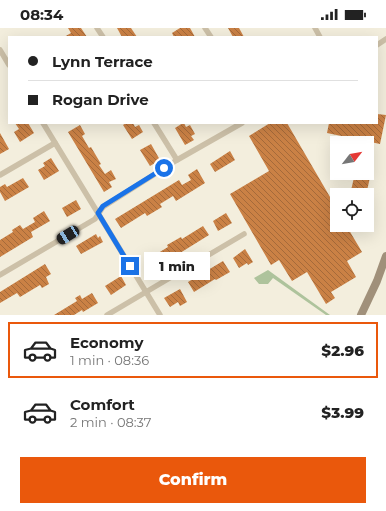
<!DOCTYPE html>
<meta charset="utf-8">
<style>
body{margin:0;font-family:Montserrat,sans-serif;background:#f6f6f6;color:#222;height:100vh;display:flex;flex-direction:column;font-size:15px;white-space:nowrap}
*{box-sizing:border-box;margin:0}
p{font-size:13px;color:#767676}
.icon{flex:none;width:22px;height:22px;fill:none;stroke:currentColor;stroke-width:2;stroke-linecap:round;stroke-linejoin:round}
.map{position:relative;height:287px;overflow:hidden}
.sheet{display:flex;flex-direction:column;background:#fff;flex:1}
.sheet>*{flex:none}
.top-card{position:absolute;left:8px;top:8px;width:370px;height:88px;border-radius:0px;box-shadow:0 4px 16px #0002;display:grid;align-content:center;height:88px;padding:0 20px;background:#fff}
.needle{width:26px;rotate:59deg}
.fabs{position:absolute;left:330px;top:108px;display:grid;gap:8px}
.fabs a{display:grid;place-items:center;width:44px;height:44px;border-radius:0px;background:#fff;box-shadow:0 4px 16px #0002;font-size:20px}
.end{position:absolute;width:18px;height:18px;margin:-9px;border:5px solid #1a73e8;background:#fff;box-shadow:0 0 0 2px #fff}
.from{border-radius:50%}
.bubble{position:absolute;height:28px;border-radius:0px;background:#fff;box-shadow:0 4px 16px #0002;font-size:13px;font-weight:800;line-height:28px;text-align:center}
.car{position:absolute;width:12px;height:24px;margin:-12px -6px;border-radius:5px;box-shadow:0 0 3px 1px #0007;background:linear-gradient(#222 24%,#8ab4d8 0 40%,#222 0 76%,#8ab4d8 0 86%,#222 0)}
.top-card b{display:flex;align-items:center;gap:14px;height:38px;font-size:15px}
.top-card b+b{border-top:1px solid #e0e0e0}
.top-card i{width:10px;height:10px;background:#222}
ul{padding:7px 0 0;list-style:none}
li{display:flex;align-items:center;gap:12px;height:56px;margin:0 8px 6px;padding:0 12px;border:2px solid transparent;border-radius:0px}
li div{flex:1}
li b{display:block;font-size:15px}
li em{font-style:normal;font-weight:800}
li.on{border-color:#ea580c}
li>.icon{width:36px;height:36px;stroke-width:1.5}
.cta{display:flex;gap:8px;margin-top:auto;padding:8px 20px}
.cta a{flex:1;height:46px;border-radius:0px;background:#ea580c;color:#fff;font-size:16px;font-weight:800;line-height:46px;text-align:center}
.status{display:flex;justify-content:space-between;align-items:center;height:28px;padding:0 20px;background:#fff;direction:ltr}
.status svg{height:11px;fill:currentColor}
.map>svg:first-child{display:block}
.grass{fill:#aec39c}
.building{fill:url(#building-back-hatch)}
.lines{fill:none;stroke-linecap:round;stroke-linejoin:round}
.street{stroke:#ccc0a8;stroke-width:5.5}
.secondary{stroke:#a0907a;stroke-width:8}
.route{stroke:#1a73e8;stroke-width:5}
</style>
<div class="status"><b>08:34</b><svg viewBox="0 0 49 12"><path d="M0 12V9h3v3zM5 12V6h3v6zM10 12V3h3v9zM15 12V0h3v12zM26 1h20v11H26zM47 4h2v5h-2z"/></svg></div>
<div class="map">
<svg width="386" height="287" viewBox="0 0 386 287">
<defs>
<pattern id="building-back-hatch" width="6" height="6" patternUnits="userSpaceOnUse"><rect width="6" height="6" fill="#ca8145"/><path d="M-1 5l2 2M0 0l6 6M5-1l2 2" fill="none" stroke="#a56a3a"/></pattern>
</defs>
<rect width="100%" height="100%" fill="#f3eedd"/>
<path class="grass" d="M268 242 330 287H326L273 250 268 256H259L254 250Z"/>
<g class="building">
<path d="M68 0H81L87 9H64L71 5Z"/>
<path d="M117 0H131L137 9H122Z"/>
<path d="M180 0H190L195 9H174L172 5Z"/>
<path d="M228 0H239L244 9H233Z"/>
<path d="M377 86 386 87 380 116 327 105 329 95H377Z"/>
<path d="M15 95H28L34 105 20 114 14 104 19 101Z"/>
<path d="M126 95H133L135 99 139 97 143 104 132 111 123 97Z"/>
<path d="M183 95H184L186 99 190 97 195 106 191 108 194 112 185 117 175 100Z"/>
<path d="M270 95H287L337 181V197H346L362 224 347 233 356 249 331 264 335 270 326 276 307 244 292 253 279 232 271 237 230 166 269 143 249 108Z"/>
<path d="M80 97 85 106 82 108 89 120 91 119 101 136 99 137 105 146 111 142 116 151 109 154 112 159 104 164 68 104Z"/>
<path d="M0 105 9 121 0 126Z"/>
<path d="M151 116 160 132 150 138 140 122Z"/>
<path d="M230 123 235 132 215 144 210 136Z"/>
<path d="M51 130 59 143 44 152 38 142 45 138 43 135Z"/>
<path d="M197 141 205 155 176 173 173 168 160 176 162 179 147 188 145 185 121 200 115 191 179 152 182 157 191 152 188 147Z"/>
<path d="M355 145H371L366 167H350Z"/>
<path d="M23 150 29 159 5 173 0 164V159L5 156 7 159Z"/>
<path d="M76 172 81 181 67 189 62 180Z"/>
<path d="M44 183 50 193 31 204 33 209 0 229V212L13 204 12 202 20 197 23 201 35 194 33 190Z"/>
<path d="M226 185 232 195 218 203 213 193Z"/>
<path d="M203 198 209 207 151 243 145 233 168 219 167 217 181 209 182 211Z"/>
<path d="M96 206 98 210 100 208 103 214 81 226 76 218Z"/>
<path d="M245 221 253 234 248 237 247 235 239 240 233 230Z"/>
<path d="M223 233 230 244 216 252 215 251 194 264 188 254Z"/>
<path d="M45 236 51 246 46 249 49 256 42 260 40 257 20 269 17 265 0 275V264Z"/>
<path d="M121 248 126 257 111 267 105 258Z"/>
<path d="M180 261 187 274 180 278 178 274 170 279 164 270Z"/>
<path d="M92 265 98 275 83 284 82 282 74 287H54L77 273 75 270 80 267 82 271Z"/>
</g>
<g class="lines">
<g class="street">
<path d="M97 0 103 9"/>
<path d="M205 0 211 9"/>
<path d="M315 0 320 9"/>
<path d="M377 17 386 11"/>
<path d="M0 22 9 37"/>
<path d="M43 95 160 287"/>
<path d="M154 95 177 132"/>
<path d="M0 147 55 115"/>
<path d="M0 247 95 191 103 179 177 132 242 95"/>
<path d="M107 287 244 206"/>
</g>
<path class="secondary" d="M361 287 377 253 386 228"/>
</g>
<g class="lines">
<path class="route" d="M130 238 98 185 103 178 164 140"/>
</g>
</svg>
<div class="fabs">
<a><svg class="needle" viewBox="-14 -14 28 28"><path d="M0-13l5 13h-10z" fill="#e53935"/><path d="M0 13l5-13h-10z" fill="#767676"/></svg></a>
<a><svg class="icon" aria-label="locate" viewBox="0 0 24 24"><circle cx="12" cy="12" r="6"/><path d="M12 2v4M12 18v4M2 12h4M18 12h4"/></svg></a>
</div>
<i class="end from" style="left:164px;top:140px"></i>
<i class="end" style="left:130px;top:238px"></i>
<div class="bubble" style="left:144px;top:224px;width:66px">1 min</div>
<i class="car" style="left:68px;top:207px;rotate:239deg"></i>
<div class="top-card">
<b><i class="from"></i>Lynn Terrace</b>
<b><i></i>Rogan Drive</b>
</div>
</div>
<section class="sheet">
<ul>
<li class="on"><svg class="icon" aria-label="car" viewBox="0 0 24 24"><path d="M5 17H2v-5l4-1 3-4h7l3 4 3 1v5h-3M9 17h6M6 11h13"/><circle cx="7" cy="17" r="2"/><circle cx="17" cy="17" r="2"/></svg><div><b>Economy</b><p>1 min · 08:36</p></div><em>$2.96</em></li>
<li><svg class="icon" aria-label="car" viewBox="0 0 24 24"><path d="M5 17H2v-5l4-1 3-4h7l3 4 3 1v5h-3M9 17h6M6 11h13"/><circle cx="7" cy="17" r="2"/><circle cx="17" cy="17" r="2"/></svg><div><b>Comfort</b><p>2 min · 08:37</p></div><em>$3.99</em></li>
</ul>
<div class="cta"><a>Confirm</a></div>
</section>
